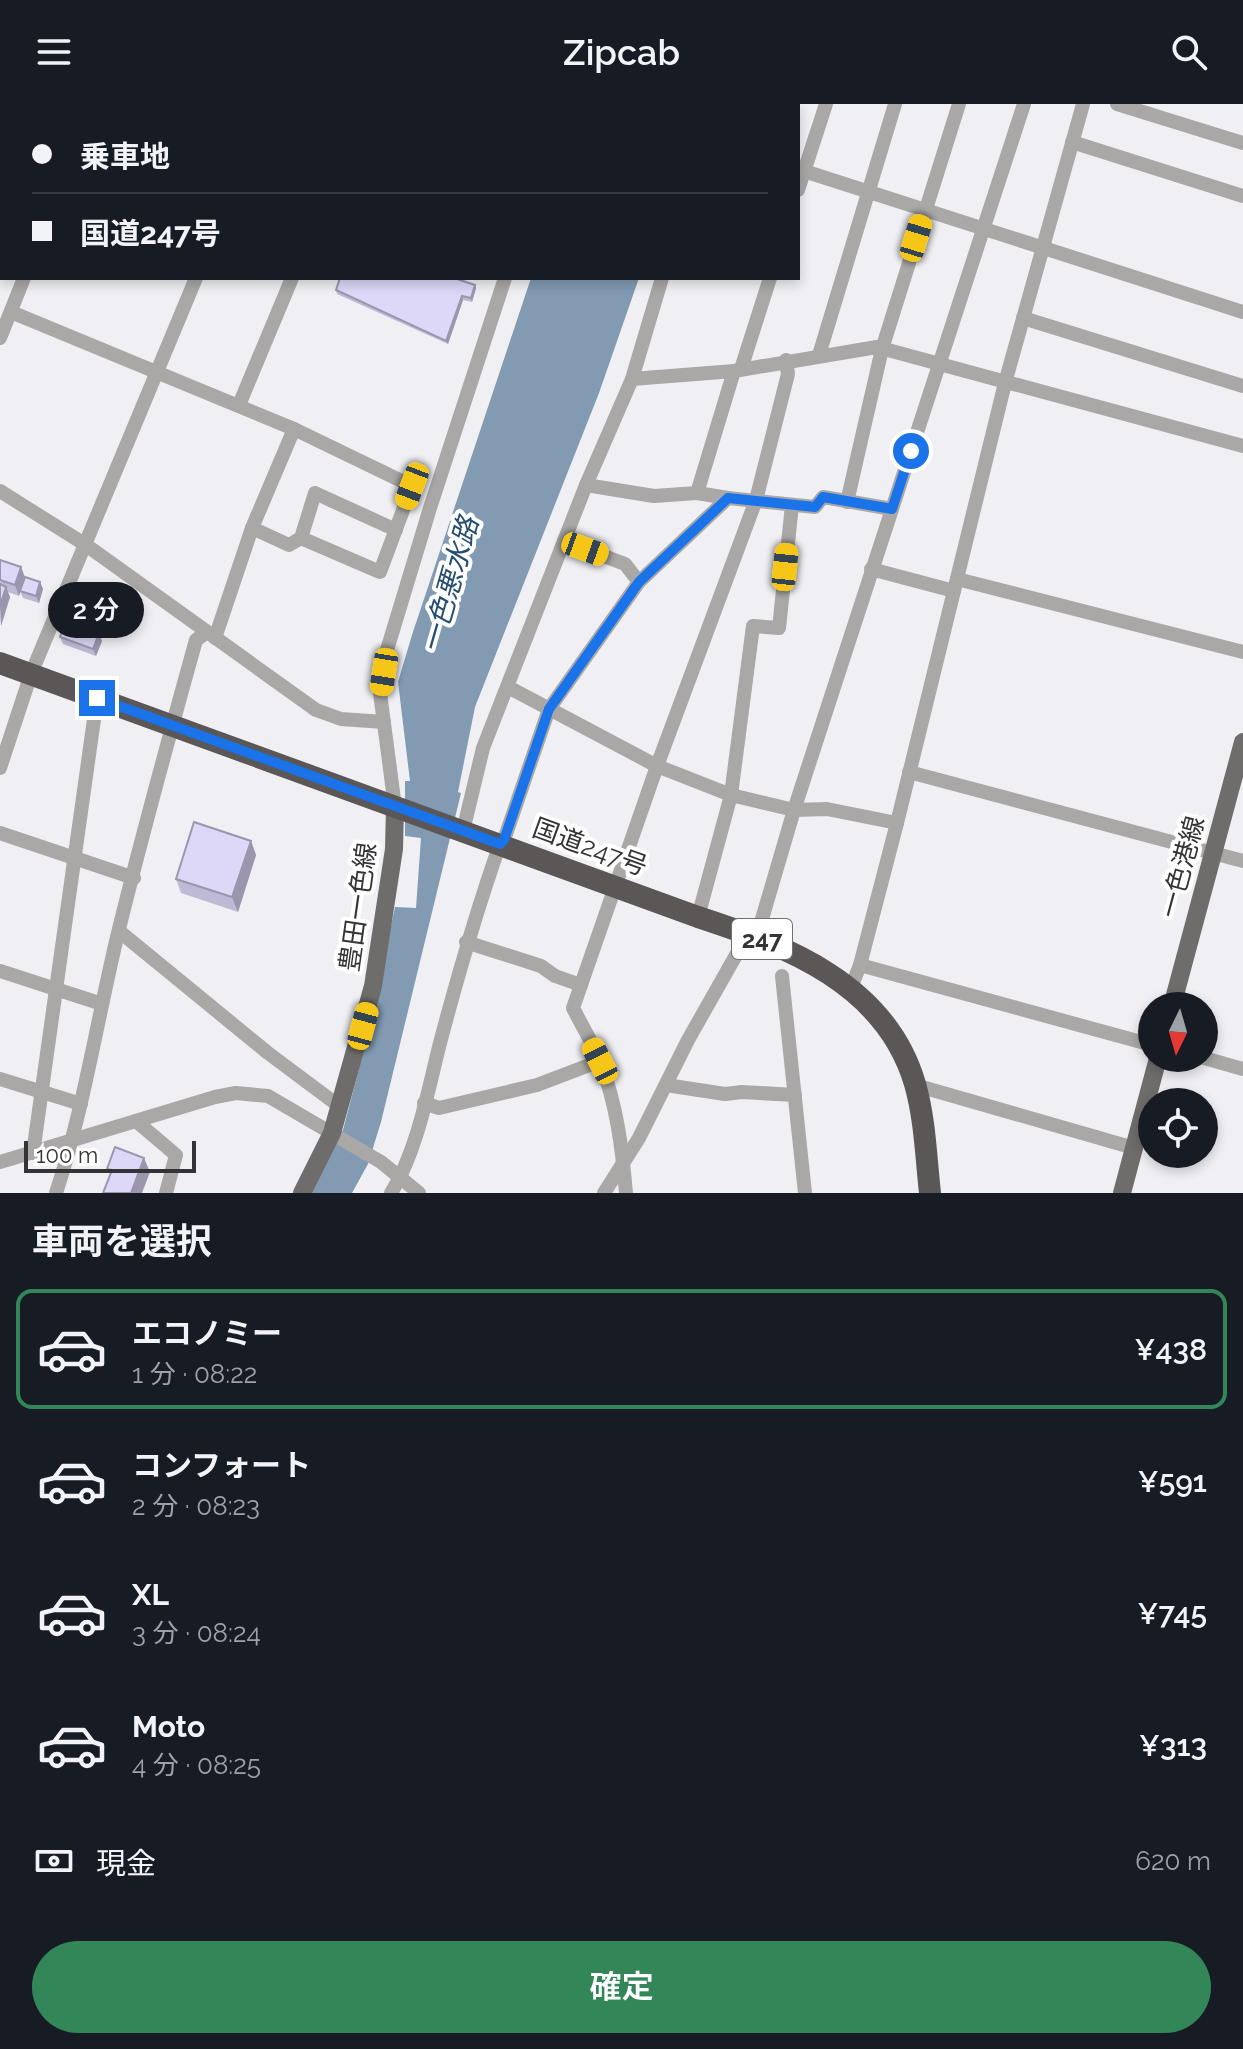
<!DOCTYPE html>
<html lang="ja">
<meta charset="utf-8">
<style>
body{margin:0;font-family:Raleway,"Noto Sans JP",sans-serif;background:#20242c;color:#f1f3f6;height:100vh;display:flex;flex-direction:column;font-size:30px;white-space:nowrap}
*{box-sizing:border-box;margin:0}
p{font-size:26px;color:#9ea1a6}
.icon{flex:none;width:44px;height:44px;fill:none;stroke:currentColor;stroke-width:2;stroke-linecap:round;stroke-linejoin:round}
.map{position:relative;height:1089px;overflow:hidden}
.drawer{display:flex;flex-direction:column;background:#171b24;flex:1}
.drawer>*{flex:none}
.guide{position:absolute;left:0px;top:0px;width:800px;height:176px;box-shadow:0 4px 12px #0003;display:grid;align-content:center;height:176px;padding:0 32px;background:#171b24}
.needle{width:52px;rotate:185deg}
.buttons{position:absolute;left:1138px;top:888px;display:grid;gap:16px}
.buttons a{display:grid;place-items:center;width:80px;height:80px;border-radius:50%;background:#171b24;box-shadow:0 4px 12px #0003;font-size:40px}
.scale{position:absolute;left:24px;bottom:20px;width:172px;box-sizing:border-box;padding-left:8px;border:4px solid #343335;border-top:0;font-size:22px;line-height:28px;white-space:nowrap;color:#343335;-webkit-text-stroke:6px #fff;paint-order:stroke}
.end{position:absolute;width:36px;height:36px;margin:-18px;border:10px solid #1a73e8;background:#fff;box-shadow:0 0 0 4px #fff}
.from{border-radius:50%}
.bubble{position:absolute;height:56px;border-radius:28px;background:#171b24;box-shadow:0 4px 12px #0003;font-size:26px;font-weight:600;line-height:56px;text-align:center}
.car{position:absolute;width:24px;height:48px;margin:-24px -12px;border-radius:10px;box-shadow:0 0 6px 2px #0007;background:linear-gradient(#f5c518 24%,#345 0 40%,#f5c518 0 76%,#345 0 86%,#f5c518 0)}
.guide b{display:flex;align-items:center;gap:28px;height:76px;font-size:30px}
.guide b+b{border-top:2px solid #363941}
.guide i{width:20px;height:20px;background:#f1f3f6}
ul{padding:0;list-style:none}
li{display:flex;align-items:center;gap:24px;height:120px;margin:0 16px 12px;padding:0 16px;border:4px solid transparent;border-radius:16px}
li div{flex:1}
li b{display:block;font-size:30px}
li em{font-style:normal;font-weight:600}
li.on{border-color:#338658}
li>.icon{width:72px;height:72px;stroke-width:1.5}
h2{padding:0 32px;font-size:36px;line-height:96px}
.pay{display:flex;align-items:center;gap:20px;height:88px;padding:0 32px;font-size:30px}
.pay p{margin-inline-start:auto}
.cta{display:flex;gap:16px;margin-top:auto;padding:16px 32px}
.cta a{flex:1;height:92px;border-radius:48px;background:#338658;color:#fff;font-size:32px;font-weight:600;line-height:92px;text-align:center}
header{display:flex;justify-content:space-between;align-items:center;height:104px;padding:0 32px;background:#171b24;font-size:36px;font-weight:600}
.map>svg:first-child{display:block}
.water{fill:#829bb3}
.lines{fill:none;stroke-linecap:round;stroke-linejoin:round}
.minor{stroke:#a9a8a7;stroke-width:14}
.major{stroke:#6f6c6c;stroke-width:18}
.highway{stroke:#5b5756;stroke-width:22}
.wall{fill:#beb9d5}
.shaded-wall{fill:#9b96ae}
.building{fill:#ddd7f8;stroke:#9b96ae;stroke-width:2}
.route{stroke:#1a73e8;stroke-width:10}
.labels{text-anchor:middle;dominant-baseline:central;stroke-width:8;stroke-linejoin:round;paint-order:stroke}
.shield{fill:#fff;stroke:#717072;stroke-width:2}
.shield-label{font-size:24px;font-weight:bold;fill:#343335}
.street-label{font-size:26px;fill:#343335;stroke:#fff}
.water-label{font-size:28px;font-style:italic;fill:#244d70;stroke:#fff}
</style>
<header><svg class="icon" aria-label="menu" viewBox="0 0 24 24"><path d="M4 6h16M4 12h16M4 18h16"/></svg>Zipcab<svg class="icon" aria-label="search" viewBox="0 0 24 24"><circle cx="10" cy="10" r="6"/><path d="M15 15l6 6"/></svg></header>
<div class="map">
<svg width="1243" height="1089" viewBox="0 0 1243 1089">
<rect width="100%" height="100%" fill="#f0eff3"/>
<path class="water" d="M531 174H639L599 289 475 603 458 688 461 689 381 1018 368 1060 352 1089H310L343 1026 365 942 395 803 416 804 421 734 405 732V677H410L398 578 412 531Z"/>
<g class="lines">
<g class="minor">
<path d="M362 0 367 2"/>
<path d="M1117 0 1243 39"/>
<path d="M95 2 96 0"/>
<path d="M267 2 268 0"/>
<path d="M561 2 562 0"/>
<path d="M716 2 717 0"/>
<path d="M1072 38 1243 92"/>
<path d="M804 67 1243 208"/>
<path d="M798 86 826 0"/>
<path d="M11 208 294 325 412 382 380 468 301 434 289 441 252 424"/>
<path d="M1023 214 1243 282"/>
<path d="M0 234 24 174"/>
<path d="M819 251 895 0"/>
<path d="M741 265 770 174"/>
<path d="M632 275 734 267 877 243 1243 342"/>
<path d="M239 301 292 174"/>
<path d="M586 381 654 392 697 389 728 394"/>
<path d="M0 387 86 441 316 606 341 615 384 618"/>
<path d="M697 389 734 267"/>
<path d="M847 398 882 245 959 0"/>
<path d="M301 434 315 389 396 426"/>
<path d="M564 437 625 460 639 478"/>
<path d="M871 465 954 487"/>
<path d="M957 475 1243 548"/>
<path d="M215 534 252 424 294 325"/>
<path d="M508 583 657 662 731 691 794 706 827 705 897 719"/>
<path d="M0 664 31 570 196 174"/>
<path d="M909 668 1243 757"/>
<path d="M395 703 380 589 387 546 430 404 505 174"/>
<path d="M463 727 483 644 586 381 632 275 662 174"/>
<path d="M0 729 134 774"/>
<path d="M698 813 731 691 753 522 779 524 792 401"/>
<path d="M119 827 268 949 339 1002"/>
<path d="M466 838 541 862 555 872 581 881"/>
<path d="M860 861 1152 941"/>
<path d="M0 867 102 900"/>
<path d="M782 872 805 1089"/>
<path d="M851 884 860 861 897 719 1005 279 1083 0"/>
<path d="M1204 954 1243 965"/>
<path d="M0 975 81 1000"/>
<path d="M666 981 725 990 742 988 795 991"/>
<path d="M915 981 1134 1044"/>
<path d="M424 999 439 1004 537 981 600 957"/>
<path d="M136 1017 176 1051 166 1089"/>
<path d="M33 1049 97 594"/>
<path d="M0 1058 215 993 236 989 268 992 381 1058 419 1089"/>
<path d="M56 1089C84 1004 97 916 118 829 142 731 169 633 196 536L207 528"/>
<path d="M391 1089C417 1048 428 986 440 939 458 871 477 805 500 740L504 736 549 605 639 478 728 394 815 403 823 393 892 405"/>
<path d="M604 1089 639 1034 688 936 744 837 757 832 794 706 1024 0"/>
<path d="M626 1089C622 1044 617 1002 601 960 594 941 582 922 573 904L657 662 756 396 788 270 786 256"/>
</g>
<g class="major">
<path d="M1172 902 1243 638"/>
<path d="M302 1089 332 1029 373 882 394 745 395 703"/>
<path d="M1122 1089 1158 954"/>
</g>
<path class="highway" d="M0 559 698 813C787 842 886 880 915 980 925 1015 926 1053 930 1089"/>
</g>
<g class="wall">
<path d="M456 175 475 181 476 184 472 198 463 196 448 240 337 190 336 186Z"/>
<path d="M0 456 21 463 25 473 40 478 43 485 39 499 23 494 20 487 19 492 8 488 10 493 1 522Z"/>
<path d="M60 533 102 537 96 552 63 540Z"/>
<path d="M251 737 256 751 238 808 181 789 176 775Z"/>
</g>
<g class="shaded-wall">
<path d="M475 181 476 184 472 198 471 194Z"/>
<path d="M462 192 463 196 448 240 446 237Z"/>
<path d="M21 463 25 474 19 492 15 481Z"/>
<path d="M40 478 43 485 39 499 36 492Z"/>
<path d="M6 483 10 493 1 522 0 502Z"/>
<path d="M99 529 102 537 96 552 93 545Z"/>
<path d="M251 737 256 751 238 808 232 793Z"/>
<path d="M144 1054 150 1068 142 1089H131Z"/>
</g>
<g class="building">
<path d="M340 174H454L475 181 471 194 462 192 446 237 336 186Z"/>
<path d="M0 456 21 463 15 481 0 476Z"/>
<path d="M25 473 40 478 36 492 20 487Z"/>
<path d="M0 480 6 483 0 502Z"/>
<path d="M66 517 99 529 93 545 60 533Z"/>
<path d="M194 718 251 737 232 793 176 775Z"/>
<path d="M115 1043 144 1054 131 1089H103L112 1066 107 1065Z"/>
</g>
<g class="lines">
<path class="route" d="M97 594 500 740 504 736 549 605 639 478 728 394 815 403 823 393 892 405 911 347"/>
</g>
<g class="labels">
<rect class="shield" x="732" y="815" width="60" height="40" rx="6"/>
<g class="shield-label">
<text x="762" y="835">247</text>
</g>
<g class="street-label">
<text transform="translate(590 743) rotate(20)">国道247号</text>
<text transform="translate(1182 763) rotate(-75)">一色港線</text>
<text transform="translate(358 803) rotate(-82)">豊田一色線</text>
</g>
<g class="water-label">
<text transform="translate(450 481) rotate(-74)">一色悪水路</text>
</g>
</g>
</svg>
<div class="buttons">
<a><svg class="needle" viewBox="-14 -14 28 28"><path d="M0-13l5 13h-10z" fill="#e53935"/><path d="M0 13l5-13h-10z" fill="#9ea1a6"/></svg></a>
<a><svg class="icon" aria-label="locate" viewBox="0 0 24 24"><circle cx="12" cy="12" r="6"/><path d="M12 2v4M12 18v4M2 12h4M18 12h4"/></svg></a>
</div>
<div class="scale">100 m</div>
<i class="end from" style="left:911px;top:347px"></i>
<i class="end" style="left:97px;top:594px"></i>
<div class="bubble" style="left:48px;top:478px;width:96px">2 分</div>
<i class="car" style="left:916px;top:134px;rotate:17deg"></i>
<i class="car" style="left:412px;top:382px;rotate:201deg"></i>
<i class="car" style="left:585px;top:445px;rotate:110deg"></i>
<i class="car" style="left:785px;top:463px;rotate:6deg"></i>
<i class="car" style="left:384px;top:568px;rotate:189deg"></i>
<i class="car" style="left:363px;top:922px;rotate:15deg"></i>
<i class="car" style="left:600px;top:957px;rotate:333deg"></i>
<div class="guide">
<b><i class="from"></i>乗車地</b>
<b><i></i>国道247号</b>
</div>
</div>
<section class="drawer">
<h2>車両を選択</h2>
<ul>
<li class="on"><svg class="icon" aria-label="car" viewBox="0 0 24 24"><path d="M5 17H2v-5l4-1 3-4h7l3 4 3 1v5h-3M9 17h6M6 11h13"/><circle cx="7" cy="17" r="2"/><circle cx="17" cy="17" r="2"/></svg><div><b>エコノミー</b><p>1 分 · 08:22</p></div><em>¥438</em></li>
<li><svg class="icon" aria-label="car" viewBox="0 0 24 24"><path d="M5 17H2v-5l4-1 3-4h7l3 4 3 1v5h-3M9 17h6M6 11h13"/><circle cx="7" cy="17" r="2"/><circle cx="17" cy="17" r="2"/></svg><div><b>コンフォート</b><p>2 分 · 08:23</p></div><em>¥591</em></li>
<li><svg class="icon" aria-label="car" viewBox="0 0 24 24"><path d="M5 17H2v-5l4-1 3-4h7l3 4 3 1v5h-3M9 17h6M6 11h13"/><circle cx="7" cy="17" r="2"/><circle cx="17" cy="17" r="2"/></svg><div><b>XL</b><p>3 分 · 08:24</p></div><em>¥745</em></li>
<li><svg class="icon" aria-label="car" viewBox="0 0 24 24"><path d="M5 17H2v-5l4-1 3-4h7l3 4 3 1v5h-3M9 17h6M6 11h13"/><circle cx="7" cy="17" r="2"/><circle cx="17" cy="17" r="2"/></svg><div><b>Moto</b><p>4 分 · 08:25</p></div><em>¥313</em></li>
</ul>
<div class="pay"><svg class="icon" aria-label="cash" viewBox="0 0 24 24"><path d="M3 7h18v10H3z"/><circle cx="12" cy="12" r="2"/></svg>現金<p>620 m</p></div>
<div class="cta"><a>確定</a></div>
</section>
